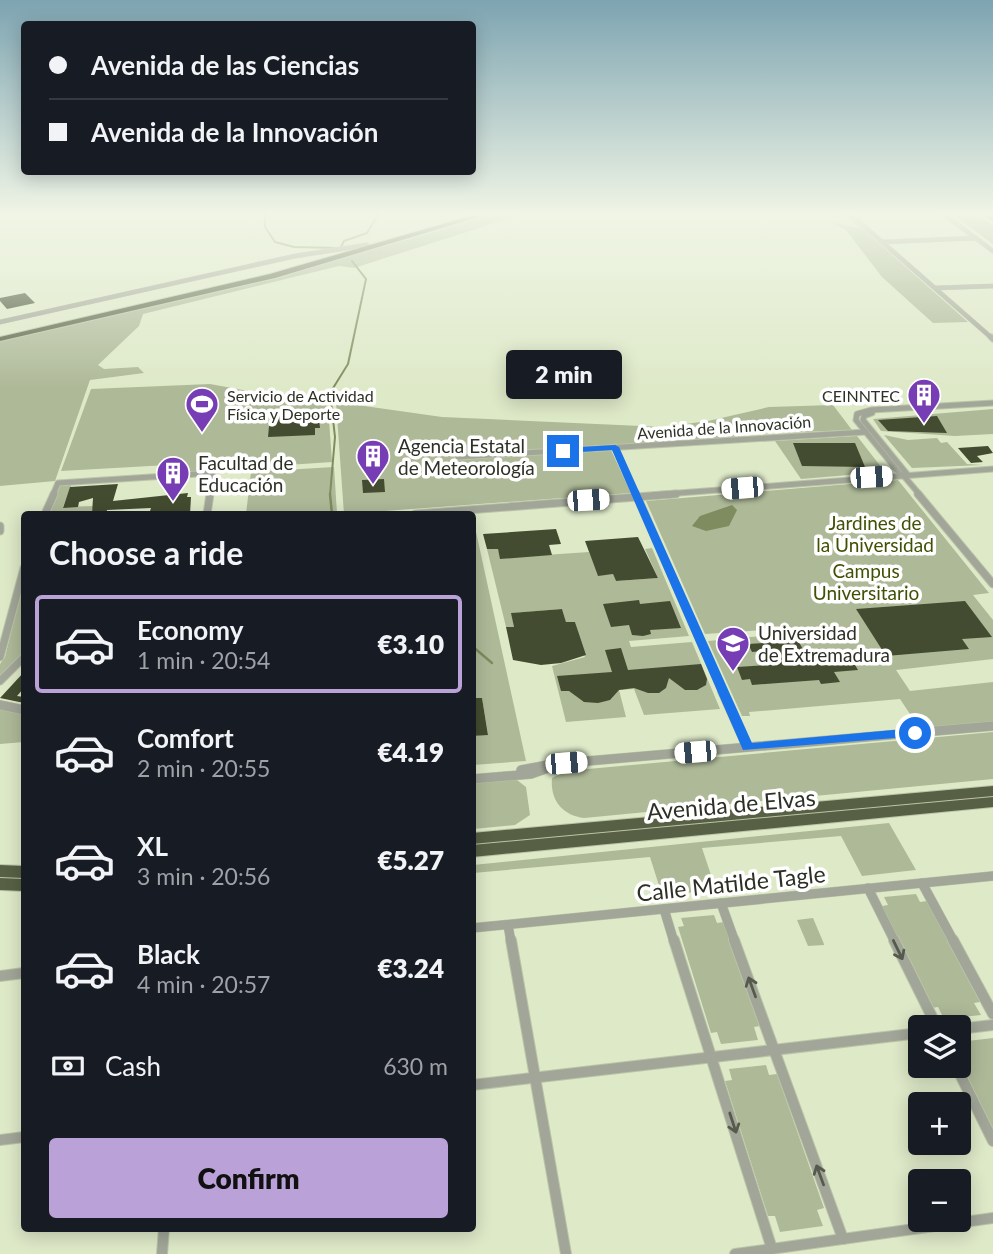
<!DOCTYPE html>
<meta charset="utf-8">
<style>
body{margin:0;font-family:Lato,sans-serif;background:#20242c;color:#f1f3f6;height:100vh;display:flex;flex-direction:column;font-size:26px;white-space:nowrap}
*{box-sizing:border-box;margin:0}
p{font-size:23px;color:#9ea1a6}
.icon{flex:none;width:38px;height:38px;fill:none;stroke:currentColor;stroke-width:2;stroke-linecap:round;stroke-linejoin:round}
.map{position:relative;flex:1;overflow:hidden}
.details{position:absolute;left:21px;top:511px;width:455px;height:721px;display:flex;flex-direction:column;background:#171b24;border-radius:7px;box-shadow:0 4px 18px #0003}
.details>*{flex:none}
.banner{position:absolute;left:21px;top:21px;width:455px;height:154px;border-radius:7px;box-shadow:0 4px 18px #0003;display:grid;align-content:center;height:154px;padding:0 28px;background:#171b24}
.tools{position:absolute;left:908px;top:1015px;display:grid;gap:14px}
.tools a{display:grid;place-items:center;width:63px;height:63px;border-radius:7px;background:#171b24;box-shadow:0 4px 18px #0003;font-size:35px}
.end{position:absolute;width:32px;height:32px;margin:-16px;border:9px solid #1a73e8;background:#fff;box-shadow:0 0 0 4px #fff}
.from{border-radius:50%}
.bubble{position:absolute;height:49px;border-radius:7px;background:#171b24;box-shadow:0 4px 18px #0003;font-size:23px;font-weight:800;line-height:49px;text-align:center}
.car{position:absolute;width:21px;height:42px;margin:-21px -10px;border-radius:9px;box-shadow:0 0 5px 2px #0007;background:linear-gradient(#fff 24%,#345 0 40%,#fff 0 76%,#345 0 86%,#fff 0)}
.banner b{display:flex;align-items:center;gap:24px;height:66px;font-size:26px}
.banner b+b{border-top:2px solid #363941}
.banner i{width:18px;height:18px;background:#f1f3f6}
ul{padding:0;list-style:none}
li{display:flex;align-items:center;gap:21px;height:98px;margin:0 14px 10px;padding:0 14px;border:4px solid transparent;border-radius:7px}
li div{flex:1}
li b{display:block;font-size:26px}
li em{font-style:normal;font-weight:800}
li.active{border-color:#baa1d8}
li>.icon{width:63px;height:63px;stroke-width:1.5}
h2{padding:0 28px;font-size:32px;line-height:84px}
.pay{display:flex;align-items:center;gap:18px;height:77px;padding:0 28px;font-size:26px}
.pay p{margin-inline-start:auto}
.cta{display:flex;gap:14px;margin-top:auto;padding:14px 28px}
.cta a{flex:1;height:80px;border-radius:7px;background:#baa1d8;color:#111;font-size:28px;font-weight:800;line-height:80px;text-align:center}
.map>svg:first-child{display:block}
.green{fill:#aeb998}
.water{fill:#7e8c5f}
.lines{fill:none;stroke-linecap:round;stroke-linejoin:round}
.stream-far1{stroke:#7e8c5f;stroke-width:2}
.stream{stroke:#7e8c5f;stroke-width:2.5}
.building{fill:#434c30}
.street-far4-casing{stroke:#bbc4a7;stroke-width:5}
.street-far3-casing{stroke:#bbc4a7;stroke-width:7}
.street-far2-casing{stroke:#bbc4a7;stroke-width:9}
.street-far1-casing{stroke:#bbc4a7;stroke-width:10}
.street-casing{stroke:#bbc4a7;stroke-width:12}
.secondary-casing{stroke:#bbc4a7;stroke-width:1}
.highway-casing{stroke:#bbc4a7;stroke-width:2}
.street-far4{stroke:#a1a698;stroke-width:4.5}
.street-far3{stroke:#a1a698;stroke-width:5}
.street-far2{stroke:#a1a698;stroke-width:7}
.street-far1{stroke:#a1a698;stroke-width:9}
.street{stroke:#a1a698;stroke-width:10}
.secondary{fill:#818874;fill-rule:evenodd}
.highway{fill:#576044;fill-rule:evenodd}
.oneway{stroke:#565a4d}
.route{fill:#1a73e8}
.labels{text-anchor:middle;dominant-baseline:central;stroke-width:7;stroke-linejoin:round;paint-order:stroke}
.far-poi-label{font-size:16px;fill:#2d3125;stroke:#fff;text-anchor:start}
.far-street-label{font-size:16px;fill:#2d3125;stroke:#fff}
.poi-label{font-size:19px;fill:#2d3125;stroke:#fff;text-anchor:start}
.park-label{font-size:19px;fill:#405105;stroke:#fff}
.near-street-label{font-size:23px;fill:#2d3125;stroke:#fff}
</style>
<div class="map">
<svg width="993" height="1254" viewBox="0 0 993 1254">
<rect width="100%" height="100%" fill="#dee9c8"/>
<g class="green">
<path d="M495 213H526L354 268 339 266 143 314 139 326 98 365 104 369 138 367 144 373 90 380 55 481 0 486V341C167 304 332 265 495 213Z"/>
<path d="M843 213H845L968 322 933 323 882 277 846 230 830 222 859 228Z"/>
<path d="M951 213H975L993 225V244Z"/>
<path d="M210 384 328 406 332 462 167 473 168 465 61 471 91 389Z"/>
<path d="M336 402 442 417 663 427 708 421 769 407 833 405 852 430 747 434 732 437 454 455 455 460 611 450 631 493 344 514Z"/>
<path d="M993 409V434L955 436 881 431 873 419Z"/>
<path d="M884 435 908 440 937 438 941 443 947 442 967 464 983 465 912 468Z"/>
<path d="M857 436 885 472 801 479 775 441Z"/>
<path d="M334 467 337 513 334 514H246L251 472Z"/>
<path d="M898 480 989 593 973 595 993 620V659L896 670 910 691 993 682V722L920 729 900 699 749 712 750 716H742L708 641 795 633 791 628 705 634 646 501Z"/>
<path d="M72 483 63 507 94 506 92 514H48L60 486Z"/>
<path d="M472 518H473L526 761 473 765V736L488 734 482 698H473Z"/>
<path d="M652 548 689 636 629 641 631 647 692 642 720 709 644 715 634 689 619 690 626 717 566 722 552 666 585 657 575 622H566L562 609 512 613 514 627H506L487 549H498L501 558 589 552 598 575 613 574 616 581 658 578 645 549Z"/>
<path d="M24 579V653L0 677V664L5 657Z"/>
<path d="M0 707 24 712V742L0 744Z"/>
<path d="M993 732V779L584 818C562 815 550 800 552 778L566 771Z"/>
<path d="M507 778 517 780 526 787 530 815 515 825 473 829V782Z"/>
<path d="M889 823 916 870 862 876 841 836 702 848 716 890 662 895 650 857 473 873V865Z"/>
<path d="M916 894 920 902 927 901 980 1002 974 1003 981 1015 944 1019 938 1007 932 1008 882 906 888 905 884 897Z"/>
<path d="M714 915 717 923 724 922 760 1026 754 1027 758 1040 721 1044 717 1032 711 1033 678 927 684 926 681 918Z"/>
<path d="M813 918 824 944V945L808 946 797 920Z"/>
<path d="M993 1038V1129L959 1060V1054L963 1053 959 1042Z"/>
<path d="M766 1065 769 1075 777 1074 824 1208 817 1210 823 1226 780 1232 775 1216H768L725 1081 732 1080 729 1069Z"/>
</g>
<path class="water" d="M732 505 737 510 729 526 706 531 692 526 700 516Z"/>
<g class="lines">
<g class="stream-far1">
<path d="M265 213V227L275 242 294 247 337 248"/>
<path d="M341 247 344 241 367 233 379 213"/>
<path d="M330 495 335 437 330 393 348 364 366 279 352 261"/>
</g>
<g class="stream">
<path d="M330 494 332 514"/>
<path d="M472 646 492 663"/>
</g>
</g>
<g class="building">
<path d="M25 293 35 303 7 309 0 301V298Z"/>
<path d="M315 411V416L319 418 320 428H315V435L268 437 270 415Z"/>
<path d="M937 416 947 433 888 431 878 420Z"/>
<path d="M793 443H855L865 467 802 466Z"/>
<path d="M988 446 993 453 977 456 983 462 971 463 958 448Z"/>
<path d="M384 479 385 492 363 493 362 480Z"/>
<path d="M118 484 113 501 188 493 187 497H191L190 514H149L151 508 107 510 106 514H92L93 498 79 502 78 507 63 508 70 487Z"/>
<path d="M556 529 561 544 549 545 552 555 500 559 498 549H487L483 534Z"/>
<path d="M638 537 658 578 616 581 613 574 598 576 585 541Z"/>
<path d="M639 600 640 604 670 601 681 628 650 630 651 634 643 636 632 635 629 625 611 627 603 604Z"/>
<path d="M965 601 992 637 962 639 969 649 886 656 856 609Z"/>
<path d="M562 609 566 622H575L586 655 561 663 541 665 513 660 506 627H514L511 613Z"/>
<path d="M795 635 810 662 851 658 858 670 834 672 840 682 821 684 819 680 752 685 750 679 742 680 737 667 769 665 763 651 752 652 748 644 766 643 763 637Z"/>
<path d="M621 648 628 670 701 664 707 679 706 685 697 690H685L669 678 666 688 659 693H648L634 688 619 690 610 700 598 703 584 702 569 691H561L557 676 612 672 605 650Z"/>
<path d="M24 672V688L17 696 24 697V703L0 698Z"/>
<path d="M472 698H482L488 735 472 736Z"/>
</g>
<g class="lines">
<defs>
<g id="street-far4">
<path d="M849 213 993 339"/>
<path d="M942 213 993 251"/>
<path d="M883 242 976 238"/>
<path d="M935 288 993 286"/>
<path d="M0 322 295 256 367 245"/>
</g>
<g id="street-far3">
<path d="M991 337 993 339"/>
<path d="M872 413 864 416 863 420 907 474"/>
<path d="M615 447 636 495"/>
<path d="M458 457 866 432"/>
<path d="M901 475 856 420 857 414 871 410 993 403"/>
<path d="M903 475 920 495"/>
<path d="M53 495 58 483 213 473 210 495"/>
<path d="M653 495 993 469"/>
</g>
<g id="street-far2">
<path d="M636 494 723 693"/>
<path d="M918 494 993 584"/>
<path d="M45 514 54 494"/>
<path d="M207 514 210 494"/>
<path d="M415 514 676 494"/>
<path d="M0 526V531"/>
<path d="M0 657 24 568"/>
<path d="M0 681 24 657"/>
</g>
<g id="street-far1">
<path d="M722 691 747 747"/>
<path d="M0 705 24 710"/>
<path d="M521 770 553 764 993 726"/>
<path d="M472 779 531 774 554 766"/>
<path d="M922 883 954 942"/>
<path d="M868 888 895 942"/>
<path d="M721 903 735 942"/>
<path d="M664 909 674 942"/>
<path d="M508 925 511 942"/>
<path d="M472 928 993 876"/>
</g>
<g id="street">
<path d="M511 940 566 1254"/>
<path d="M674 940 772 1249"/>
<path d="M734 940 843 1239"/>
<path d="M894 940 937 1027"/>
<path d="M953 940 993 1014"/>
<path d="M0 976 24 973"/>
<path d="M959 1029 993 1025"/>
<path d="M956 1066 993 1141"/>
<path d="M472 1085 920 1033"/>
<path d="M0 1140 24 1137"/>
<path d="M162 1254 164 1228"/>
<path d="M735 1254 993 1218"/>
</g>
<path id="secondary" d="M981 213H987L993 218V222Z"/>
<g id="highway">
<path d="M481 213H492L275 278 0 341V337L270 274Z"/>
<path d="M993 786V796L472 844V833Z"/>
<path d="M993 797V807L472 857V845Z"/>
<path d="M0 865 24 866V878L0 877Z"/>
<path d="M0 878 24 879V891L0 890Z"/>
</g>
</defs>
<use href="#street-far4" class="street-far4-casing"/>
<use href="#street-far3" class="street-far3-casing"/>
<use href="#street-far2" class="street-far2-casing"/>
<use href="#street-far1" class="street-far1-casing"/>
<use href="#street" class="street-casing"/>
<use href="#secondary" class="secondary-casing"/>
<use href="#highway" class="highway-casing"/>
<use href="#street-far4" class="street-far4"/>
<use href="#street-far3" class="street-far3"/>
<use href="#street-far2" class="street-far2"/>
<use href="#street-far1" class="street-far1"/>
<use href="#street" class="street"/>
<use href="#secondary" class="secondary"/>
<use href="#highway" class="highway"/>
</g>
<defs><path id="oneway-shaft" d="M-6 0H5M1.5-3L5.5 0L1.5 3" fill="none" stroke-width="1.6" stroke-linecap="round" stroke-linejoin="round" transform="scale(1.75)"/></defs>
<g class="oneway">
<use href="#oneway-shaft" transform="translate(898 950) rotate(64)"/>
<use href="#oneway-shaft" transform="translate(752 987) rotate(-110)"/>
<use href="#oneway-shaft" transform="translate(733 1123) rotate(72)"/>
<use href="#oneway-shaft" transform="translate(820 1175) rotate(-110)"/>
</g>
<linearGradient id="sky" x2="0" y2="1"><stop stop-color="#7da4b1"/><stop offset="0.55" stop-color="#f0f5e6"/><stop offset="1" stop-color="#f0f5e6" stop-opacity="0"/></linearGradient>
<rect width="993" height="389" fill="url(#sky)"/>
<path class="route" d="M615 445 619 447 752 743 915 728 921 733 920 736 743 750 612 450 563 453 558 451 563 448Z"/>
<defs>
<symbol id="building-pin" viewBox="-11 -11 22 30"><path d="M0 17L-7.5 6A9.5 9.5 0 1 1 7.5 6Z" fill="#773db4" stroke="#fff"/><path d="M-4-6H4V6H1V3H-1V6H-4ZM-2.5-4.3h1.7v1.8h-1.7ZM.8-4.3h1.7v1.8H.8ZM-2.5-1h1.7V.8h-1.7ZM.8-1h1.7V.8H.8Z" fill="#fff"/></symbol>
<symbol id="stadium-pin" viewBox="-11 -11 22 30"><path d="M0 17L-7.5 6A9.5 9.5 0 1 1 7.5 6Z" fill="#773db4" stroke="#fff"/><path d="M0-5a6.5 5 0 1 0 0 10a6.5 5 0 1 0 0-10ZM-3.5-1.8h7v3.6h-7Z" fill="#fff"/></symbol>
<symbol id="university-pin" viewBox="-11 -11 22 30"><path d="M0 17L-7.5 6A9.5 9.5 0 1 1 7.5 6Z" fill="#773db4" stroke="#fff"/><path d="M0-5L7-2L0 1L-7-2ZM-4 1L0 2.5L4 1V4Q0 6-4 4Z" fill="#fff"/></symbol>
</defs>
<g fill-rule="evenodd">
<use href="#building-pin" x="905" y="376" width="38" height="52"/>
<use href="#stadium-pin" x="183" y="385" width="38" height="52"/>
<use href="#building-pin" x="354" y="437" width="38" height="52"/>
<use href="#building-pin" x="154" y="454" width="38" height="52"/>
<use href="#university-pin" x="714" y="624" width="38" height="52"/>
</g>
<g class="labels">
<g class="far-poi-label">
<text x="227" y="395">Servicio de Actividad<tspan x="227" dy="18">Física y Deporte</tspan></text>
<text x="900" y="395" text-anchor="end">CEINNTEC</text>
</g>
<g class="far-street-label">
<text transform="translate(724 427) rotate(-4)">Avenida de la Innovación</text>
</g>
<g class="poi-label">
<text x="398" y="445">Agencia Estatal<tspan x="398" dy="22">de Meteorología</tspan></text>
<text x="198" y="462">Facultad de<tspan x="198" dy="22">Educación</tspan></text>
<text x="758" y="632">Universidad<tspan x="758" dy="22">de Extremadura</tspan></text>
</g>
<g class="park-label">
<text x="875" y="522">Jardines de<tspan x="875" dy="22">la Universidad</tspan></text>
<text x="866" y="570">Campus<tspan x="866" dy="22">Universitario</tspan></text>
</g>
<g class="near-street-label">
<text transform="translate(731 804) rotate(-5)">Avenida de Elvas</text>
<text transform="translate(731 883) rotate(-6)">Calle Matilde Tagle</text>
</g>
</g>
</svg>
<div class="tools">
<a><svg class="icon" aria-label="layers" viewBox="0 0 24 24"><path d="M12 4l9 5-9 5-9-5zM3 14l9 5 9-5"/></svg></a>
<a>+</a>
<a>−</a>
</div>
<i class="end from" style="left:915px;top:733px"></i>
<i class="end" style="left:563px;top:451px"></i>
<div class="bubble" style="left:506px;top:350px;width:116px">2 min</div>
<i class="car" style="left:871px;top:477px;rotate:86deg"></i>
<i class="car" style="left:742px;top:488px;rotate:265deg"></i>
<i class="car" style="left:588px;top:500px;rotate:86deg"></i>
<i class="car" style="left:695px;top:752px;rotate:265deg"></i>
<i class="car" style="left:566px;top:763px;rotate:85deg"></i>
<div class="banner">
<b><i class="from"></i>Avenida de las Ciencias</b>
<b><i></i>Avenida de la Innovación</b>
</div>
<section class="details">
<h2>Choose a ride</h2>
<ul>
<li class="active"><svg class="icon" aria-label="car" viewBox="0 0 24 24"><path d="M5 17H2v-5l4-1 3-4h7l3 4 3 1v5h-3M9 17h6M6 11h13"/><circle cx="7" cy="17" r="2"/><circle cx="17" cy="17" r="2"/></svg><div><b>Economy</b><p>1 min · 20:54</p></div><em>€3.10</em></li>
<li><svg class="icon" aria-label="car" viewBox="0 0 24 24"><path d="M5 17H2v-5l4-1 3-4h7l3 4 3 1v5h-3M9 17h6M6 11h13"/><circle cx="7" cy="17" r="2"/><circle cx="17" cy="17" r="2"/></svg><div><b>Comfort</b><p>2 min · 20:55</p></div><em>€4.19</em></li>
<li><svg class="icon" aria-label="car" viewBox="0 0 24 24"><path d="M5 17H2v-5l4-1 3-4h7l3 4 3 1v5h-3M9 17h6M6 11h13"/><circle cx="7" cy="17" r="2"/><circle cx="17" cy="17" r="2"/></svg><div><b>XL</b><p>3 min · 20:56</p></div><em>€5.27</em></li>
<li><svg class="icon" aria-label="car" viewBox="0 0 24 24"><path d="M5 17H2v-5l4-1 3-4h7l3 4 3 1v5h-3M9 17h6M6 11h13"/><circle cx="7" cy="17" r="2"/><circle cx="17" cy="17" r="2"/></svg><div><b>Black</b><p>4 min · 20:57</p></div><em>€3.24</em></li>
</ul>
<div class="pay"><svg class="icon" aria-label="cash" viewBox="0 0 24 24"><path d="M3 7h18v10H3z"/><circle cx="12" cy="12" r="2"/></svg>Cash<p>630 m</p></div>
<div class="cta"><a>Confirm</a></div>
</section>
</div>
